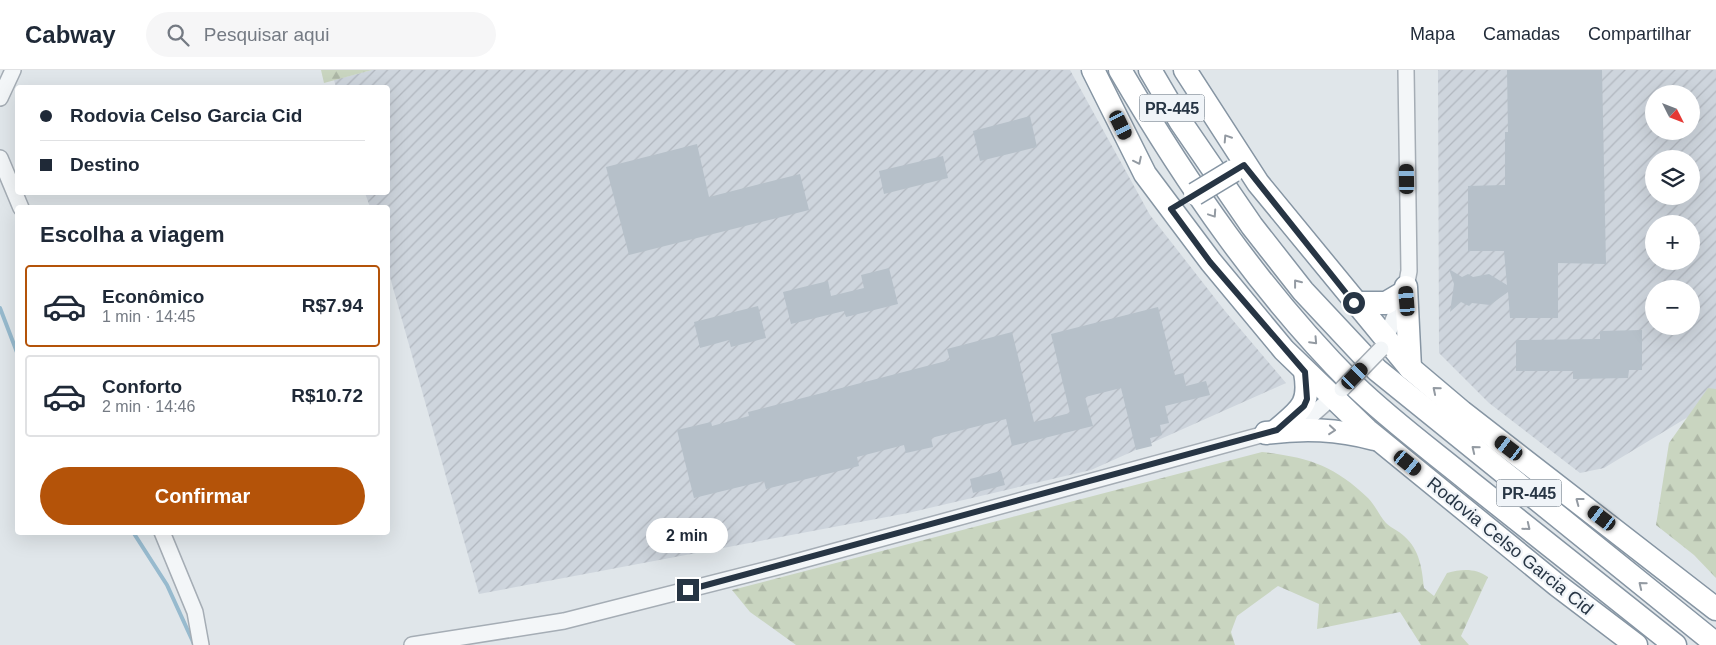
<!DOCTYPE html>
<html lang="pt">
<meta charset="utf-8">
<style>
body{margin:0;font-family:Helvetica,sans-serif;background:#f6f6f7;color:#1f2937;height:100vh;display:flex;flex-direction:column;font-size:19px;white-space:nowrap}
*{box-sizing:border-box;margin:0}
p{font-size:16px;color:#747a83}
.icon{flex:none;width:28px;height:28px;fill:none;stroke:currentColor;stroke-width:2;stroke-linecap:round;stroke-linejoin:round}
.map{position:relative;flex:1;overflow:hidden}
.side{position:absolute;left:15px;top:135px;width:375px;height:330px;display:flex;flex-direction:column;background:#fff;border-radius:5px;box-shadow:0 5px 20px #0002}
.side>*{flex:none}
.hud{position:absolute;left:15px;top:15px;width:375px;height:110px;border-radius:5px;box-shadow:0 5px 20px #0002;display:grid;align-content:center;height:110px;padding:0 25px;background:#fff}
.needle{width:32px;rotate:132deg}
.fabs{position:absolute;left:1645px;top:15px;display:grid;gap:10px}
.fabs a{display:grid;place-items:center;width:55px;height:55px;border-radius:50%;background:#fff;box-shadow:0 5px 20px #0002;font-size:25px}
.end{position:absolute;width:22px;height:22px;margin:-11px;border:6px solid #273544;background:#fff;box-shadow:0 0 0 2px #fff}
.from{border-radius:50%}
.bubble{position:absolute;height:35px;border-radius:18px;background:#fff;box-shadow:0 5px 20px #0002;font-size:16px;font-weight:700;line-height:35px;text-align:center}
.car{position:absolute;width:15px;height:30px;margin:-15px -8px;border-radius:6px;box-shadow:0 0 4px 1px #0007;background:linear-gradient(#222 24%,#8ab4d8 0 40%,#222 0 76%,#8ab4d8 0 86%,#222 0)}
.hud b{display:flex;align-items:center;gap:18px;height:48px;font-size:19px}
.hud b+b{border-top:1px solid #e0e1e3}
.hud i{width:12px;height:12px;background:#1f2937}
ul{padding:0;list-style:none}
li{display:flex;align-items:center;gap:15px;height:82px;margin:0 10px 8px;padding:0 15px;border:2px solid #e0e1e3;border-radius:5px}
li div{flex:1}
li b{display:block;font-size:19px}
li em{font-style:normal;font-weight:700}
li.on{border-color:#b45309}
li>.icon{width:45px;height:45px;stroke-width:1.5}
h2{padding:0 25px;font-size:22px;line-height:60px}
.button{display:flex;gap:10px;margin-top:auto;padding:10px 25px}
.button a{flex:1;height:58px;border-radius:30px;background:#b45309;color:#fff;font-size:20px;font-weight:700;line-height:58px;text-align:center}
header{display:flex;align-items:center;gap:30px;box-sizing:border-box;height:70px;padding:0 25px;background:#fff;border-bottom:1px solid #e0e1e3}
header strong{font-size:24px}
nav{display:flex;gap:28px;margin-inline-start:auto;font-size:18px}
.search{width:350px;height:45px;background:#f6f6f7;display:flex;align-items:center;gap:12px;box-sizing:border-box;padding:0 18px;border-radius:28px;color:#747a83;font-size:19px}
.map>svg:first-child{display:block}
.industrial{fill:url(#industrial-furrows);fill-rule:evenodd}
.forest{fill:url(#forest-firs)}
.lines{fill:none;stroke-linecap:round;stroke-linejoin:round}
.stream{stroke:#97bace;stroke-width:4}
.building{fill:#b6c0c9}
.minor-casing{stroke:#a5adb5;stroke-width:18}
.highway-casing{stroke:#8695a3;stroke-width:25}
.minor{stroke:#f3f6f8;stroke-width:15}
.highway{stroke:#fff;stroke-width:22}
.minor-bridge-casing{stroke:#a5adb5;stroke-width:18;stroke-linecap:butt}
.highway-bridge-casing{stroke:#8695a3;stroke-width:25;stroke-linecap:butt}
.minor-bridge{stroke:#f3f6f8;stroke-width:15}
.highway-bridge{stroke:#fff;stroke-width:22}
.oneway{stroke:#939aa2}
.route{stroke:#273544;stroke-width:6}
.labels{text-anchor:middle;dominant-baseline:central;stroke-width:4.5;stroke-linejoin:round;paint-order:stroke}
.shield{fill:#f0f4f8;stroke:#636e7a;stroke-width:1}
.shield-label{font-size:16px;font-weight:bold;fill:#273544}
.street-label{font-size:18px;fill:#273544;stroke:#f0f4f8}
</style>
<header>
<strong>Cabway</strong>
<div class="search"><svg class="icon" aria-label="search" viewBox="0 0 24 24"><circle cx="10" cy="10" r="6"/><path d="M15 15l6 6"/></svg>Pesquisar aqui</div>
<nav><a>Mapa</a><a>Camadas</a><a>Compartilhar</a></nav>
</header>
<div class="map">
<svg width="1716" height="575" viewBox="0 0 1716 575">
<defs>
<pattern id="industrial-furrows" width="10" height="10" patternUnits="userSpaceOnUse" patternTransform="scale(1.25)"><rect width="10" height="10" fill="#ced5dd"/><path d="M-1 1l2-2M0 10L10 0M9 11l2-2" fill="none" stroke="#b1b7bf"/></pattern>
<pattern id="forest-firs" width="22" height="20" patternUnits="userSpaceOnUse" patternTransform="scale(1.25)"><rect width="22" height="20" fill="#c9d5c0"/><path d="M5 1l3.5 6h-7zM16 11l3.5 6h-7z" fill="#adb7a6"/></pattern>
</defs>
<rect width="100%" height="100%" fill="#e0e6ea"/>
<g class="industrial">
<path d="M372 0H1070L1150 145 1225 241 1286 313 1091 400 908 443 479 524 388 200V138L370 137 365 123 388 122V18L336 17 334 10Z"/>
<path d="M1438 0H1716V330L1604 398 1580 403 1489 333 1439 283ZM1654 24H1691V61H1654ZM1654 89H1691V126H1654ZM1654 154H1691V191H1654ZM1654 219H1691V256H1654Z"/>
</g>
<g class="forest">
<path d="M321 0H372L324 13Z"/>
<path d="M1708 318 1716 319V508L1694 485 1656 455 1669 373Z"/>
<path d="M1262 382C1307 387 1334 395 1368 428 1375 435 1379 445 1386 453 1391 458 1399 461 1404 466 1420 480 1422 499 1424 518L1434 526 1447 503C1462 499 1475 498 1488 507L1461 566 1469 575H1421L1400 542 1317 559 1319 534 1278 516 1237 546 1231 562 1235 575H796L750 542 732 520Z"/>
</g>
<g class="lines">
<g class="stream">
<path d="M0 238 18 285"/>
<path d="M133 462 167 515 194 574"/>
</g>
</g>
<g class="building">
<path d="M1507 0H1602L1606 194 1558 193V248H1510L1508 222 1490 235 1472 233 1469 236 1461 232 1450 242 1454 214 1449 199 1462 207 1468 204 1473 207 1489 204 1507 215 1504 181H1468V116L1505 115V62H1508Z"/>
<path d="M1030 46 1037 77 980 91 973 61Z"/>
<path d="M697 74 709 127 800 104 809 140 629 185 606 97Z"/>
<path d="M943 86 948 108 884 124 879 101Z"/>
<path d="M889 198 898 234 846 247 844 241 791 254 783 222 828 211 831 226 864 218 861 205Z"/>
<path d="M758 236 766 268 731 277 729 270 700 278 694 252Z"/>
<path d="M1158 237 1175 305 1183 303 1186 316 1206 311 1210 325 1165 336 1169 353 1160 355 1162 365 1150 368 1152 376 1136 380 1121 318 1085 327 1093 356 1012 376 1006 349 931 368 933 377 906 383 904 375 857 387 859 396 766 419 764 411 694 428 677 360 711 352 712 356 749 346 748 342 950 290 947 279 1012 262 1034 352 1070 343 1051 264Z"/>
<path d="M1642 260V300H1629L1628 308 1573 309V301H1516V270L1600 269V261Z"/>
<path d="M1001 401 1005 415 973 423 970 409Z"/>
</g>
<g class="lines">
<defs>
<g id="minor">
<path d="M0 28 13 0"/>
<path d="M0 88 21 138"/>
<path d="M1384 274 1406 217 1409 201 1406 0"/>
<path d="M162 462 195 542 201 575"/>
<path d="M412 575 564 551 777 497 1294 356 1311 346 1338 322"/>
</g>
<g id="highway">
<path d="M1093 0 1145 104 1211 192 1284 280 1367 360 1557 515 1636 575"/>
<path d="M1120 0C1186 113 1261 222 1354 315 1391 351 1435 383 1475 416 1542 469 1608 522 1675 575"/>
<path d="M1150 0 1180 51 1252 156 1303 221 1377 300 1716 574"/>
<path d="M1185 0 1258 113 1410 298 1462 342 1716 539"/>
<path d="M1406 217 1410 298"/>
<path d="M1354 233H1386L1403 223"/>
<path d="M1277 360C1300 340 1311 335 1305 302"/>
<path d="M1266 363C1304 358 1337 359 1374 369"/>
</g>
</defs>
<use href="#minor" class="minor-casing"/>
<use href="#highway" class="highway-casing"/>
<use href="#minor" class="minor"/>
<use href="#highway" class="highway"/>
<defs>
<path id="minor-bridge" d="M1342 319 1381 279"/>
<path id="highway-bridge" d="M1195 124 1233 101"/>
</defs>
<use href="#minor-bridge" class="minor-bridge-casing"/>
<use href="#highway-bridge" class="highway-bridge-casing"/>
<use href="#minor-bridge" class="minor-bridge"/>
<use href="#highway-bridge" class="highway-bridge"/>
</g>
<defs><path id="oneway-chevron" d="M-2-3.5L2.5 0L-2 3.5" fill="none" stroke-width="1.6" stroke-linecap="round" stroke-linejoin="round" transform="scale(1.25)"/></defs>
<g class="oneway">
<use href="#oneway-chevron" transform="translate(1227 68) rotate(-123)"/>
<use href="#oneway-chevron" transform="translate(1138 91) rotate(64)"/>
<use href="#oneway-chevron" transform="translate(1213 144) rotate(56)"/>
<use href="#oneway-chevron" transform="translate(1297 213) rotate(-128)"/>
<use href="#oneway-chevron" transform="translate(1314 271) rotate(47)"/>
<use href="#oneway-chevron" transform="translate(1436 320) rotate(-140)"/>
<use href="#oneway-chevron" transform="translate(1332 360) rotate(5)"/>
<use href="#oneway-chevron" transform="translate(1475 379) rotate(-141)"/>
<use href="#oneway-chevron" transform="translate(1579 431) rotate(-143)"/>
<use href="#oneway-chevron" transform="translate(1527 457) rotate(39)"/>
<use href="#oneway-chevron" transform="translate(1642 515) rotate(-141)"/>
</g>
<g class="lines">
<path class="route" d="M688 520 1277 360 1304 336 1307 329 1305 302 1210 192 1171 139 1244 95 1354 233"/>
</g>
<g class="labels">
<g class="shield">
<rect x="1139.5" y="24.5" width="65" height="27" rx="4"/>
<rect x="1496.5" y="409.5" width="65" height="27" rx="4"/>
</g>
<g class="shield-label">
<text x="1172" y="38">PR-445</text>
<text x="1529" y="423">PR-445</text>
</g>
<g class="street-label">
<text transform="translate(1510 476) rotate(39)">Rodovia Celso Garcia Cid</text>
</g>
</g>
</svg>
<div class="fabs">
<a><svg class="needle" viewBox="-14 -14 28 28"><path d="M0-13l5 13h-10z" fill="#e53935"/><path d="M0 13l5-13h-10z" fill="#747a83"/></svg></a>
<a><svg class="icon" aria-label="layers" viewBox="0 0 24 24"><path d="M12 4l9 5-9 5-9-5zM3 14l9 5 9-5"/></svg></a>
<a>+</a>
<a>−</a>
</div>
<i class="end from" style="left:1354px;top:233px"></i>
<i class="end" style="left:688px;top:520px"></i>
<div class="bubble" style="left:646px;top:448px;width:82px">2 min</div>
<i class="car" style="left:1121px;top:55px;rotate:154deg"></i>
<i class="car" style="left:1407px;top:109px;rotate:359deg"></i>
<i class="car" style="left:1407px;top:231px;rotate:355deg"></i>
<i class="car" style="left:1355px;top:306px;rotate:44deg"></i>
<i class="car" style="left:1509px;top:378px;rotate:307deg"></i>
<i class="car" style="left:1408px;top:393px;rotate:129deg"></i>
<i class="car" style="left:1602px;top:448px;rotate:307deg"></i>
<div class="hud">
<b><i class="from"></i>Rodovia Celso Garcia Cid</b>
<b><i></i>Destino</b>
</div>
<section class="side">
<h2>Escolha a viagem</h2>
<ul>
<li class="on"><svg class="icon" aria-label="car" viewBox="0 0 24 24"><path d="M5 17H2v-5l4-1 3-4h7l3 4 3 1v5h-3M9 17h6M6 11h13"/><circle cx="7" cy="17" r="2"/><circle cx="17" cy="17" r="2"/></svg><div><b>Econômico</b><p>1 min · 14:45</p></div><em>R$7.94</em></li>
<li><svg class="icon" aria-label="car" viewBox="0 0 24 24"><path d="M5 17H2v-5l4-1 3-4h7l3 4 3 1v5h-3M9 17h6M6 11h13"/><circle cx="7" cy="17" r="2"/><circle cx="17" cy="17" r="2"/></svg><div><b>Conforto</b><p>2 min · 14:46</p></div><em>R$10.72</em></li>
</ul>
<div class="button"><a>Confirmar</a></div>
</section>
</div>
